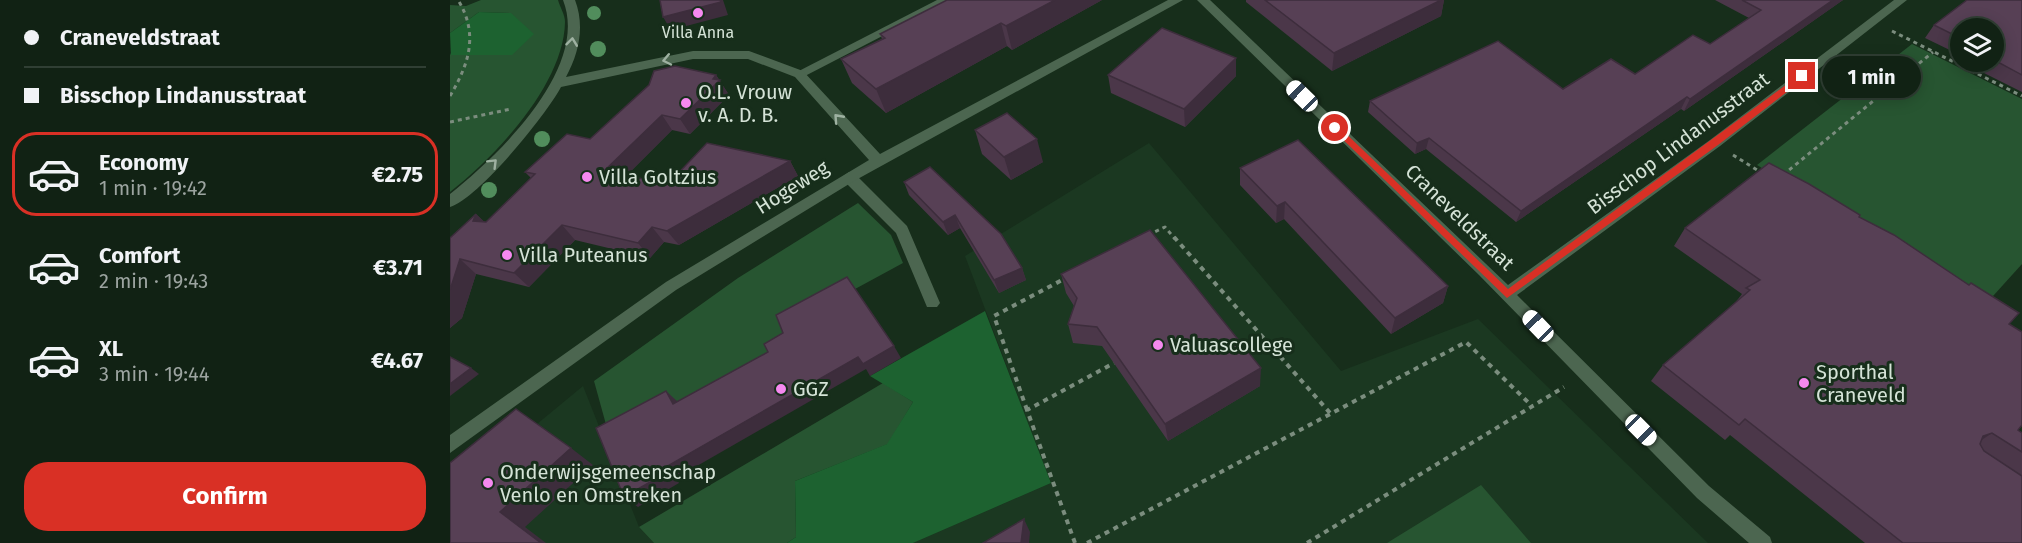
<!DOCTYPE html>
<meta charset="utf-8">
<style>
body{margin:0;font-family:"Fira Sans",sans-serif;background:#1e2f22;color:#f1f3f6;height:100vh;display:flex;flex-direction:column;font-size:22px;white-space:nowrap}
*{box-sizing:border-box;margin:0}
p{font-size:20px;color:#9ca4a0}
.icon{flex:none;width:33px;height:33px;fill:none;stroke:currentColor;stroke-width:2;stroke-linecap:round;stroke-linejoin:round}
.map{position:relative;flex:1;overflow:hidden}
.details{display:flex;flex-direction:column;background:#112214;width:450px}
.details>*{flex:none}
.hud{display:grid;align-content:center;height:132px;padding:0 24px;background:#112214}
.buttons{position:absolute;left:1500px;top:18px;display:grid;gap:12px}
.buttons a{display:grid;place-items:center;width:54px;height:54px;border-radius:50%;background:#112214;box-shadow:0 3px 15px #0003,0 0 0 2px #303f34;font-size:30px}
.end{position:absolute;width:27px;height:27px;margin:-14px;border:8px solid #d93025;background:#fff;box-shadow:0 0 0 3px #fff}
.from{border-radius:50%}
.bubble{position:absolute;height:42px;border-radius:21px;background:#112214;box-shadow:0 3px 15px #0003,0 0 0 2px #303f34;font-size:20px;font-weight:700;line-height:42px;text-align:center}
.car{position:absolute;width:18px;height:36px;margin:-18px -9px;border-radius:8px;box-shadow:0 0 4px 2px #0007;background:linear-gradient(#fff 24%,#345 0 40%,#fff 0 76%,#345 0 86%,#fff 0)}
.hud b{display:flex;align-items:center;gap:21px;height:57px;font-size:22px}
.hud b+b{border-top:2px solid #303f34}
.hud i{width:15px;height:15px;background:#f1f3f6}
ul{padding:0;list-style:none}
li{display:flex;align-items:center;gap:18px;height:84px;margin:0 12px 9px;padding:0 12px;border:3px solid transparent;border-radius:24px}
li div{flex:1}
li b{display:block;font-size:22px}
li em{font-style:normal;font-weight:700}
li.current{border-color:#d93025}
li>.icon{width:54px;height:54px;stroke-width:1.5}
.cta{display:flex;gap:12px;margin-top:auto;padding:12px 24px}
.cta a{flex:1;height:69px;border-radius:24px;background:#d93025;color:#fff;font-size:24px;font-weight:700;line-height:69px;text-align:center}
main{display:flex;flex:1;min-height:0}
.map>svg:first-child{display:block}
.built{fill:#1b3821}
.green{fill:#275531}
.forest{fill:#1d6230}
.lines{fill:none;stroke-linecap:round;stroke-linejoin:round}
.path-far1{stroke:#7b8d7e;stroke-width:3;stroke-dasharray:4 4;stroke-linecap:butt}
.path{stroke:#7b8d7e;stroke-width:4;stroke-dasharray:5 5;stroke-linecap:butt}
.lane{fill:#4c6650;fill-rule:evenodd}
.street{fill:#4c6650;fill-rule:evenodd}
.tree{fill:#518d5c}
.wall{fill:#4b3749}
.shaded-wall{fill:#3d2d3c}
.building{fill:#574055;stroke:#3d2d3c;stroke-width:1.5}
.oneway{stroke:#9eb1a1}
.route{fill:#d93025}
.poi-dot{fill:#f589ef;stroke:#172e1b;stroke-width:2}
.labels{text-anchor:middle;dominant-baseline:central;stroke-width:6;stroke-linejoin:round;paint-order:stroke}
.far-poi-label{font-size:16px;fill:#d5e3d7;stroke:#172e1b}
.poi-label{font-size:20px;fill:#d5e3d7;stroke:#172e1b;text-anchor:start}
.street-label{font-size:20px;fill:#d5e3d7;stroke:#172e1b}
</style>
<main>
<section class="details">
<div class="hud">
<b><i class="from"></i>Craneveldstraat</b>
<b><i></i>Bisschop Lindanusstraat</b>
</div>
<ul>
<li class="current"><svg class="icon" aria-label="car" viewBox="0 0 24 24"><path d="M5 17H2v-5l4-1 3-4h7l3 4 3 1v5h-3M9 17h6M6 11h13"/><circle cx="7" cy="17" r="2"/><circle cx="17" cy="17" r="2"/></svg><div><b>Economy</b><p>1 min · 19:42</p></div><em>€2.75</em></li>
<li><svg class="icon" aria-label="car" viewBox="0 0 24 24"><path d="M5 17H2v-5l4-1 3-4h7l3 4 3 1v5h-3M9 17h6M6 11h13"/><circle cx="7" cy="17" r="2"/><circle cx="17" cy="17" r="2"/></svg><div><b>Comfort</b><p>2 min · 19:43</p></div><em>€3.71</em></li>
<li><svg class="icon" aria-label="car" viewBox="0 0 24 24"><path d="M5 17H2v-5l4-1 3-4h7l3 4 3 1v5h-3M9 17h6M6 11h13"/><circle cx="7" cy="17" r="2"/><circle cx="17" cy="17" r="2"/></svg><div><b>XL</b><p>3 min · 19:44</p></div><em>€4.67</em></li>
</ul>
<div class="cta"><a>Confirm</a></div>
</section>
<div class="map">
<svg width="1572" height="543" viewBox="0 0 1572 543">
<rect width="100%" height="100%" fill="#172e1b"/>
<g class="built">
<path d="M699 143 891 371 1028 319 1258 543H463L601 483 515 256Z"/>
<path d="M133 386 189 527 204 543H0V496Z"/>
</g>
<g class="green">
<path d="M31 0H108C110 7 115 15 115 22 114 84 46 156 0 192V53L1 55 61 13 29 12 0 33V5L16 6Z"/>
<path d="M1462 44 1572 99V264L1534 306 1307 165Z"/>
<path d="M408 203 441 235 453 263 335 327 342 345 160 439 144 381 288 278Z"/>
<path d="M433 383 463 402 438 444 345 481 346 537 337 543H204L189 527Z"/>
<path d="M1031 485 1081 543H937Z"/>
</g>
<g class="forest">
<path d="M29 12 61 13 84 34 62 55H1L0 33Z"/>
<path d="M535 311 601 483 463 543H337L346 537 345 481 437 444 463 402 420 376Z"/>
</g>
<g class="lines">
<g class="path-far1">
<path d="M1442 31 1572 96"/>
<path d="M0 96C19 64 29 34 8 0"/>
<path d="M0 122 61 109"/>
<path d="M1283 155 1312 173"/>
<path d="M1333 175 1483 52"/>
<path d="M698 235 715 227 725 239"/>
</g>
<g class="path">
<path d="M724 237 881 414"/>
<path d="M577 410 544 316 614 279"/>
<path d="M625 543 577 410 664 363"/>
<path d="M637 543 1016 342 1082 406"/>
<path d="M857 543 1114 387"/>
</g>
<g class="lane">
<path d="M487 0H502L353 77 349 78 343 74Z"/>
<path d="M399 172 404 173 457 226 490 303 487 307H477L446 233 394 181 392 177Z"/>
</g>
<g class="street">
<path d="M113 0H125C135 26 129 53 116 77L243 51H299L353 71 430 154 718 0H733L404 181 226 290 0 453V435L216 282 419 160 345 77 298 59H243L111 87C96 115 29 198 0 207V194C48 156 140 68 113 0Z"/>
<path d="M747 0H760L1058 285 1260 140 1444 0H1457L1270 146 1067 295 1259 486 1320 537 1322 543H1299L1247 498 1029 275Z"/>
</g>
</g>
<g class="tree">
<circle cx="144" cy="13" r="7"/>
<circle cx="148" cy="49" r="8"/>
<circle cx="92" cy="139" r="8"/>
<circle cx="39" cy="190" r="8"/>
</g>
<g class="wall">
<path d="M652 0 562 50 557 46 436 113 402 83 391 59 432 39 430 34Z"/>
<path d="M796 0H994L991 16 882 71 796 2Z"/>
<path d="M1265 0H1393L1234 111 1231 109 1066 222 976 149 965 154 918 112 920 101 1113 89 1185 74 1260 44 1299 18Z"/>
<path d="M1572 0V92L1516 64 1518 62H1544V28H1510V55L1475 38 1484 25Z"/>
<path d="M266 75 279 95 240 134 222 130 176 176 218 184 340 161 348 176 229 245 214 242 200 258 125 240 79 287 26 274 12 318 0 328V238L26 214 34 222H36L81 178 75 172Z"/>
<path d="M658 75 786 76 735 127 661 93Z"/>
<path d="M525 130 593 162 561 180 532 154Z"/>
<path d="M480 167 572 268 576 280 549 293 510 228 498 235 459 195 454 182Z"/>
<path d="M790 168 998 286 993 303 941 334 834 219 826 223 790 185Z"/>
<path d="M1409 217 1559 324 1568 430 1572 433V543H1415L1280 435 1275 440 1201 381 1213 365 1285 303 1292 294 1224 246 1235 228Z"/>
<path d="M611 274 810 386 718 441 652 346 623 343 618 324 624 306 616 293Z"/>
</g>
<g class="shaded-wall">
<path d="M270 0H273L278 15 221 30 213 17Z"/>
<path d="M605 0H652L562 50 556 26Z"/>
<path d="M991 0H994L991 16 882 71 884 53Z"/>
<path d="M1383 0H1393L1234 111 1240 99Z"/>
<path d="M551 23 557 46 436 113 426 89Z"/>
<path d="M786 58V76L735 127 734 109Z"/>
<path d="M266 75 279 95 240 134 230 119Z"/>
<path d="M1237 97 1231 109 1066 222 1071 211Z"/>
<path d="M212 115 222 130 166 186 154 171Z"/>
<path d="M979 138 976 149 965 154 967 143Z"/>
<path d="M587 139 593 162 561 180 554 157Z"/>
<path d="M340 161 348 176 229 245 217 231Z"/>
<path d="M835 202 834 219 826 223 827 206Z"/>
<path d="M26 214 41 228 23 221Z"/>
<path d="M505 215 510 228 498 235 493 222Z"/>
<path d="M112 225 125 240 79 287 64 273Z"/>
<path d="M202 227 214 242 200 258 188 243Z"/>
<path d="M10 259 26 274 12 318 0 328V290Z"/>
<path d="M572 268 576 280 549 293 544 280Z"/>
<path d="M998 286 993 303 941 334 945 318Z"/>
<path d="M444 346 451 358 420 376 416 369 226 478 229 483 188 507 174 497 214 468 408 357Z"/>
<path d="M21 368 29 374 0 396V384Z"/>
<path d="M811 368 810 386 718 441 715 424Z"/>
<path d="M216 391 228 402 223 404Z"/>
<path d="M1542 433 1520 448 1533 436Z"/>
<path d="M121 448 143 465 75 527 96 543H91L50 512Z"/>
<path d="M574 519 580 532 579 543H571Z"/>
</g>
<g class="building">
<path d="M210 0H270L271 2 213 17Z"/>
<path d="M497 0H605L556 26 551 23 426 89 391 59 435 38 430 34Z"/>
<path d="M815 0H991L884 53Z"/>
<path d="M1292 0H1383L1240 99 1237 97 1071 211 979 138 967 143 920 101 1048 41 1113 89 1161 59 1185 74 1243 35 1260 44 1311 10Z"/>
<path d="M1517 0H1572V75L1544 60V28H1510V38L1484 25Z"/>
<path d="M712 28 786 58 734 109 658 75Z"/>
<path d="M225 66 266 75 263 79 270 80 230 119 212 115 154 171 218 184 257 143 340 161 217 231 202 227 188 243 112 225 64 273 10 259 0 290V238L26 214 23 221 36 222 85 174 75 172 117 134 140 139 199 85 204 71Z"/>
<path d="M557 113 587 139 554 157 525 130Z"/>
<path d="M848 140 998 286 945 318 835 202 827 206 790 168Z"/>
<path d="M1319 163 1359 184 1410 215 1409 217 1444 235 1519 285 1521 283 1569 313 1559 324 1572 332V425L1568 430 1572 433V452L1542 433 1533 436 1530 444 1534 451 1572 476V543H1453L1295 419 1289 425 1213 365 1300 290 1296 288 1310 280 1235 228Z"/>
<path d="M480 167 551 234 572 268 544 280 505 215 493 222 454 182Z"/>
<path d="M700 230 811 368 715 424 647 327 618 324 627 298 611 274Z"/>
<path d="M397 277 444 346 413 364 408 357 214 468 216 473 174 497 146 428 216 391 223 404 318 352 314 344 333 333 326 315Z"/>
<path d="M0 357 21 368 0 384Z"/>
<path d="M66 409 121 448 50 512 91 543H0V463Z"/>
<path d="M574 519 571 543H533Z"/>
</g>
<defs><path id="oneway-chevron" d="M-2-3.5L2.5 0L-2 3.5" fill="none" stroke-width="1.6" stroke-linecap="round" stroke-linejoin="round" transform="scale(1.5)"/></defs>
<g class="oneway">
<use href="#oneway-chevron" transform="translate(122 42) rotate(-83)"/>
<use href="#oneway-chevron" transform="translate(217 60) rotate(168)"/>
<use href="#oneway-chevron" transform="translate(388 118) rotate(-132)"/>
<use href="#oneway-chevron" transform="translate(43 163) rotate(-45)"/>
</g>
<path class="route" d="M1352 73 1355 78 1268 145 1057 298 881 128 888 126 1058 289Z"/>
<g class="poi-dot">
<circle cx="248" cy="13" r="6"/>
<circle cx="236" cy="103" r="6"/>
<circle cx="137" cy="177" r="6"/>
<circle cx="57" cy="255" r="6"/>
<circle cx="708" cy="345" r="6"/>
<circle cx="1354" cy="383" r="6"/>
<circle cx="331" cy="389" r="6"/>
<circle cx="38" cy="483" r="6"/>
</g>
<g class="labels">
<g class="far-poi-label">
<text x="248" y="32">Villa Anna</text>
</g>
<g class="poi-label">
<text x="248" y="92">O.L. Vrouw<tspan x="248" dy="23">v. A. D. B.</tspan></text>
<text x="149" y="177">Villa Goltzius</text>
<text x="69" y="255">Villa Puteanus</text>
<text x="720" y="345">Valuascollege</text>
<text x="1366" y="372">Sporthal<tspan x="1366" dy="23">Craneveld</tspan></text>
<text x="343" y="389">GGZ</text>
<text x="50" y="472">Onderwijsgemeenschap<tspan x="50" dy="23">Venlo en Omstreken</tspan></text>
</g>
<g class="street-label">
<text transform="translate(1228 143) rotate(-37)">Bisschop Lindanusstraat</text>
<text transform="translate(342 187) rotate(-32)">Hogeweg</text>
<text transform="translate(1010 217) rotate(44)">Craneveldstraat</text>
</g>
</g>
</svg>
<div class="buttons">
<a><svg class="icon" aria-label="layers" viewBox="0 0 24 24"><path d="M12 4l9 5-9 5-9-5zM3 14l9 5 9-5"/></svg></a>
</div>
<i class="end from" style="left:885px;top:128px"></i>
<i class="end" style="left:1352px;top:76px"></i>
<div class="bubble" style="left:1372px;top:56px;width:99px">1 min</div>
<i class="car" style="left:852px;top:96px;rotate:314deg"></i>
<i class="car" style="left:1088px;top:326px;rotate:316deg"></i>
<i class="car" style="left:1191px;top:430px;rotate:135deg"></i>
</div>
</main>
